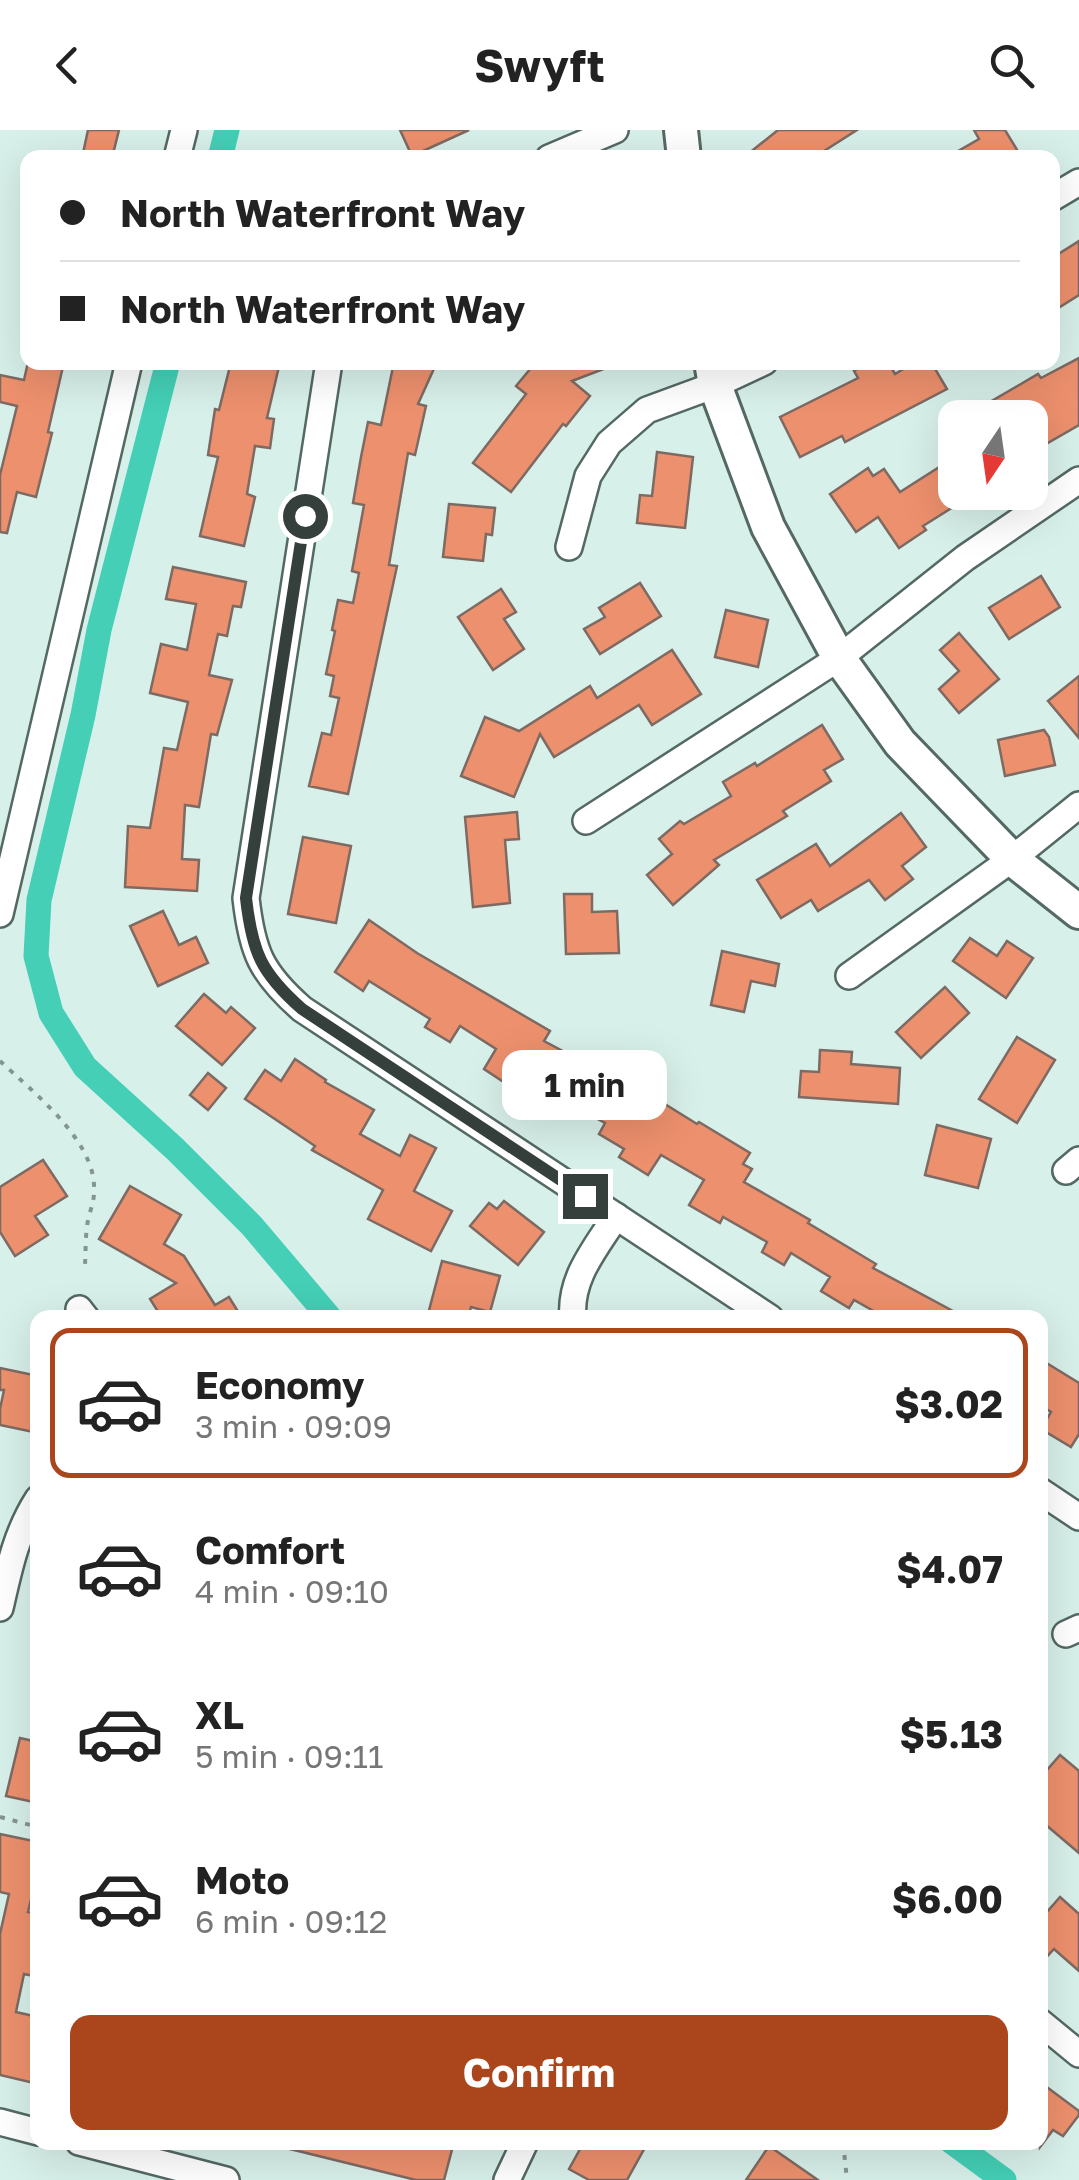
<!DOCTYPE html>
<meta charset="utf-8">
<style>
body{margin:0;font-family:"Golos Text",sans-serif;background:#f6f6f6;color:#222;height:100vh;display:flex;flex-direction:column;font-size:38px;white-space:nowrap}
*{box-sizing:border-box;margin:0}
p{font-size:32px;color:#767676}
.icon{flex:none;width:55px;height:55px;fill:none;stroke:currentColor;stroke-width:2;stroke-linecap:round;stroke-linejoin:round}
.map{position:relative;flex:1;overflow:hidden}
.side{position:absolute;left:30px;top:1180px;width:1018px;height:840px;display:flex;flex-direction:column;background:#fff;border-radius:20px;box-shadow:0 10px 40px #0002}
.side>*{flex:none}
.top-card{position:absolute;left:20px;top:20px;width:1040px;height:220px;border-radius:20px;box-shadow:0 10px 40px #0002;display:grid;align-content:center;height:220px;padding:0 40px;background:#fff}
.needle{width:65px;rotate:193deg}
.tools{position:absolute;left:938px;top:270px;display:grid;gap:20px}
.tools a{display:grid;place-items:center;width:110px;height:110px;border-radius:20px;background:#fff;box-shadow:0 10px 40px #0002;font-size:50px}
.end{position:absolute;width:45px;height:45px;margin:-22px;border:12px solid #353f3c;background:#fff;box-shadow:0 0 0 5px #fff}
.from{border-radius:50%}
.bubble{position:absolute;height:70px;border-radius:20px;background:#fff;box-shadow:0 10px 40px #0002;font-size:32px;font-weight:700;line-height:70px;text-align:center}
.top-card b{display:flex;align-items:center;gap:35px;height:95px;font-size:38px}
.top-card b+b{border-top:2px solid #e0e0e0}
.top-card i{width:25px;height:25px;background:#222}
ul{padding:18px 0 0;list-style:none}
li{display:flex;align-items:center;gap:30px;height:150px;margin:0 20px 15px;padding:0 20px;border:5px solid transparent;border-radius:20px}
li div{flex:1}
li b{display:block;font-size:38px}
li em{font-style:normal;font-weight:700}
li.current{border-color:#ab451b}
li>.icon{width:90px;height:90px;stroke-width:1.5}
.action{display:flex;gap:20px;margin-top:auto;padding:20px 40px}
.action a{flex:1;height:115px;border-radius:20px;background:#ab451b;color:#fff;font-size:40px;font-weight:700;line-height:115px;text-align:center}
header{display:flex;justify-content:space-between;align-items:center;height:130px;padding:0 40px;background:#fff;font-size:45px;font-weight:700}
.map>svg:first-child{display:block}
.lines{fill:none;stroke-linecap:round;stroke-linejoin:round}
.canal{stroke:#44cfb6;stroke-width:25}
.building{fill:#ed906d;stroke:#7d6a63;stroke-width:2.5}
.minor-casing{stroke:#546964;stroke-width:30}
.tertiary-casing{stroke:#546964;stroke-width:38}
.path{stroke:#849591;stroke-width:4;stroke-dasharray:5 8;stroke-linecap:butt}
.minor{stroke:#fff;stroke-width:25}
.tertiary{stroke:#fff;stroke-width:32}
.route{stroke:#353f3c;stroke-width:12}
</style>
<header><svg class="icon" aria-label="back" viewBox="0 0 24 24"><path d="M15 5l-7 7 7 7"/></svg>Swyft<svg class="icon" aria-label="search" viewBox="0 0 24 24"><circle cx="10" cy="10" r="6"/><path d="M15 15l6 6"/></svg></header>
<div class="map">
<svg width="1079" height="2050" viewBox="0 0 1079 2050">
<rect width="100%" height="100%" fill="#d8f0ea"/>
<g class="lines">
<g class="canal">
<path d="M220 28 227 0"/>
<path d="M168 232 99 500 83 585 39 770 36 826 51 883 85 937 175 1019 252 1096 330 1188"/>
<path d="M952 2012 1004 2050"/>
</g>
</g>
<g class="building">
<path d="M88 0H119L112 28H82Z"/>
<path d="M400 0H469L412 26Z"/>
<path d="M778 0H857L813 28H743Z"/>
<path d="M974 0H1005L1022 28H946L979 9Z"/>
<path d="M1079 111V165L1052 182V128Z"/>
<path d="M1079 228V295L1046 314 1031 288H999L990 272 1038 244 1041 248Z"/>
<path d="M28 232H64L48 302 52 303 36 367 17 362 7 403 0 402V345L17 276 0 272V245L24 250Z"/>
<path d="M231 232H280L267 288 274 289 270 318 255 316 247 364 255 367 244 416 200 406 218 327 208 325 215 279 219 280Z"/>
<path d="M394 232H437L418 274 426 276 415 325 408 323 389 435 397 436 348 664 309 656 322 603 331 605 339 568 330 566 334 546 326 544 335 501 332 500 338 470 353 473 359 443 352 441 364 375 353 373 361 327 368 292 381 295Z"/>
<path d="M536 232H617V234L572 251 590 266 566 296 563 294 511 362 473 333 526 264 516 256Z"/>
<path d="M868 232H888L895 244 915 232H931L947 259 845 312 842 306 800 327 780 287 858 248 854 241Z"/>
<path d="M657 322 693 327 685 398 637 393 640 365 652 366Z"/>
<path d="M955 327V362H977L923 396 926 400 899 418 878 387 856 402 830 364 868 338 873 346 884 339 900 362Z"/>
<path d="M449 374 495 378 492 405 486 404 483 431 443 427Z"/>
<path d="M173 437 246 452 241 477 233 476 227 506 218 504 209 545 232 550 217 605 211 604 199 677 185 675 182 729 199 730 197 761 125 757 128 696 150 698 164 618 177 620 188 572 150 563 161 514 187 520 196 474 166 469Z"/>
<path d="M1041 446 1060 477 1009 509 989 478Z"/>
<path d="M640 453 661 486 600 524 584 499 605 487 599 478Z"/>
<path d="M501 459 516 482 504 489 524 519 493 540 458 487Z"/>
<path d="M726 480 768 490 758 537 715 527Z"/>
<path d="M959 503 999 549 959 583 939 559 959 541 940 520Z"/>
<path d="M672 520 701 564 652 595 639 575 554 627 540 604 514 667 461 646 485 587 519 601 590 556 597 568Z"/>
<path d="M1079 546V608L1048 571Z"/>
<path d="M822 595 843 629 824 640 831 651 783 681 787 686 714 730 719 735 673 775 647 745 672 724 659 709 680 691 684 694 731 666 723 652 755 633 757 636Z"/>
<path d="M1044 600 1049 607 1055 635 1005 646 998 610Z"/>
<path d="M517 682 519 709 505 710 510 773 473 777 465 687Z"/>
<path d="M901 683 926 717 902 736 913 749 885 770 869 750 818 781 811 770 781 788 757 750 816 714 830 736Z"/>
<path d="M303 707 351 716 336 793 288 784Z"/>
<path d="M564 764H592V782L617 781 619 823 566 824Z"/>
<path d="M163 781 179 815 196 807 208 833 158 856 130 796Z"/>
<path d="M369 790 417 823 550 901 544 911 629 956 631 953 697 994 699 992 750 1023 743 1034 752 1039 744 1052 810 1090 808 1093 876 1134 873 1138 966 1188H886L854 1170 849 1178 821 1161 830 1147 791 1123 784 1135 762 1122 767 1112 723 1087 720 1093 689 1075 704 1050 661 1025 648 1045 619 1027 624 1019 599 1004 605 993 564 971 557 984 532 971 484 939 496 919 460 896 450 912 425 897 430 889 369 851 363 861 335 842Z"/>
<path d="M970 808 997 826 1007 811 1033 828 1006 868 953 831Z"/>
<path d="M722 821 779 834 775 856 751 851 744 882 711 875Z"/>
<path d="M945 857 969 883 921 928 896 902Z"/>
<path d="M204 864 226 883 231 877 255 898 222 935 176 896Z"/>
<path d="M1017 907 1055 930 1017 993 979 969Z"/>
<path d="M820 920 852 922 851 934 900 938 898 974 799 967 801 941 819 942Z"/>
<path d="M295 929 326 950 325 952 374 980 360 1004 400 1026 410 1005 436 1018 414 1061 452 1081 431 1121 368 1089 383 1060 312 1020 315 1016 245 969 265 940 281 951Z"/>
<path d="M208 943 226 958 208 980 190 965Z"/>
<path d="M937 995 991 1009 978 1058 925 1045Z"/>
<path d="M43 1030 67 1066 35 1086 48 1105 15 1126 0 1102V1057Z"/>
<path d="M130 1056 181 1085 164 1114 184 1126 215 1175 229 1167 242 1188H162L150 1169 176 1153 99 1109Z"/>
<path d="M504 1071 544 1102 518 1135 470 1096 489 1073 497 1079Z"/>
<path d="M442 1131 500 1146 490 1182 471 1177 468 1188H427Z"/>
<path d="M1040 1229 1079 1253V1304L1071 1317 1041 1299 1051 1282 1040 1275Z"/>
<path d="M0 1238 38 1246V1303L0 1295V1279L4 1260H0Z"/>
<path d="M20 1608 38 1612V1673L6 1666Z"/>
<path d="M1060 1625 1079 1641V1723L1040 1690V1648Z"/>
<path d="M0 1704 38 1712V1740L28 1782 38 1784V1847L24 1844 16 1882 38 1887V1954L0 1945V1804L9 1764 0 1762Z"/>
<path d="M1060 1767 1079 1784V1841L1054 1819 1040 1834V1790Z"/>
<path d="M1040 1952 1079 1981V1985L1063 2006 1053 2000 1040 2017Z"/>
<path d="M291 2012H454L444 2050H416L290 2019Z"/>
<path d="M584 2012H648L627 2050H589L569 2039Z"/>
<path d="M769 2016 818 2050H746Z"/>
</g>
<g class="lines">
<defs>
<g id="minor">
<path d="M177 28 184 0"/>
<path d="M549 28 615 0"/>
<path d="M1052 68 1079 52"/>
<path d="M329 232 246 768C252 822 261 843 302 879L770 1188"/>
<path d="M569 417 588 346 609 313 647 280 715 255 764 232"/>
<path d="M586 691 839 528 965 428 1079 350"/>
<path d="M0 784 129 232"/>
<path d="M849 846 1012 729 1079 675"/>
<path d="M1066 1041 1079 1030"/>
<path d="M79 1179 86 1188"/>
<path d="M573 1188C569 1148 596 1118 616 1086"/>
<path d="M1040 1361 1079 1387"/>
<path d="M0 1478C9 1439 16 1403 38 1369"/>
<path d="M1066 1504 1079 1498"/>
<path d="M1040 1892 1079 1924"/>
<path d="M0 1992 38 2002"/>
<path d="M79 2012 226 2050"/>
<path d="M507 2050 525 2012"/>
</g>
<g id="tertiary">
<path d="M681 0 684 28"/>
<path d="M711 232 715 255 768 397 839 528 900 613 1012 729 1079 782"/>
</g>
</defs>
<use href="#minor" class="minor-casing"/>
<use href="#tertiary" class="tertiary-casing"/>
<g class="path">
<path d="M0 931C32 961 92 1008 94 1055 95 1067 92 1075 89 1086 85 1101 86 1118 85 1134"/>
<path d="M0 1687 38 1697"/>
<path d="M843 2012 847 2050"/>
</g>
<use href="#minor" class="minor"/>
<use href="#tertiary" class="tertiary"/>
</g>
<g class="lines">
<path class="route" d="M305 386 246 768C252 822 261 843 302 879L585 1066"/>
</g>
</svg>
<div class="tools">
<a><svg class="needle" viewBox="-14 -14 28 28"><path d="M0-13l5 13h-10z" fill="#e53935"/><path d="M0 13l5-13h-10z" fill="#767676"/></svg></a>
</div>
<i class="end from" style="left:305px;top:386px"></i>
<i class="end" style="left:585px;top:1066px"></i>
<div class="bubble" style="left:502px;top:920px;width:165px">1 min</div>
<div class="top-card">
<b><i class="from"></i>North Waterfront Way</b>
<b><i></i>North Waterfront Way</b>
</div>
<section class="side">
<ul>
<li class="current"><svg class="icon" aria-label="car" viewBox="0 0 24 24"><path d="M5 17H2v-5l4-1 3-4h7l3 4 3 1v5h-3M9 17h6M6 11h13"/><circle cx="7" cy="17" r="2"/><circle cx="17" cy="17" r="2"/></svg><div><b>Economy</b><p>3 min · 09:09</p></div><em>$3.02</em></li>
<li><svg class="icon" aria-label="car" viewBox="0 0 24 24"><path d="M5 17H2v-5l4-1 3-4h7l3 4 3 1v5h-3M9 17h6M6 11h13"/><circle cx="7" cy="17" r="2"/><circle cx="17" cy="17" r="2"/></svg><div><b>Comfort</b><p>4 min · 09:10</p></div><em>$4.07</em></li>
<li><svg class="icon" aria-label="car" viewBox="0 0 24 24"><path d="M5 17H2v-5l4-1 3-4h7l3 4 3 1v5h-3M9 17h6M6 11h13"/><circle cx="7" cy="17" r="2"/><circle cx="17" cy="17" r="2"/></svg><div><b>XL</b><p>5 min · 09:11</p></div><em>$5.13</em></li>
<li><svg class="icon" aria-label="car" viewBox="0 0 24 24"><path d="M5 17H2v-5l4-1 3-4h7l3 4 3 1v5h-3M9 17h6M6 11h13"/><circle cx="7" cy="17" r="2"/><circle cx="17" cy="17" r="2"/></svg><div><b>Moto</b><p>6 min · 09:12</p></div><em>$6.00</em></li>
</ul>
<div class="action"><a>Confirm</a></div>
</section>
</div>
